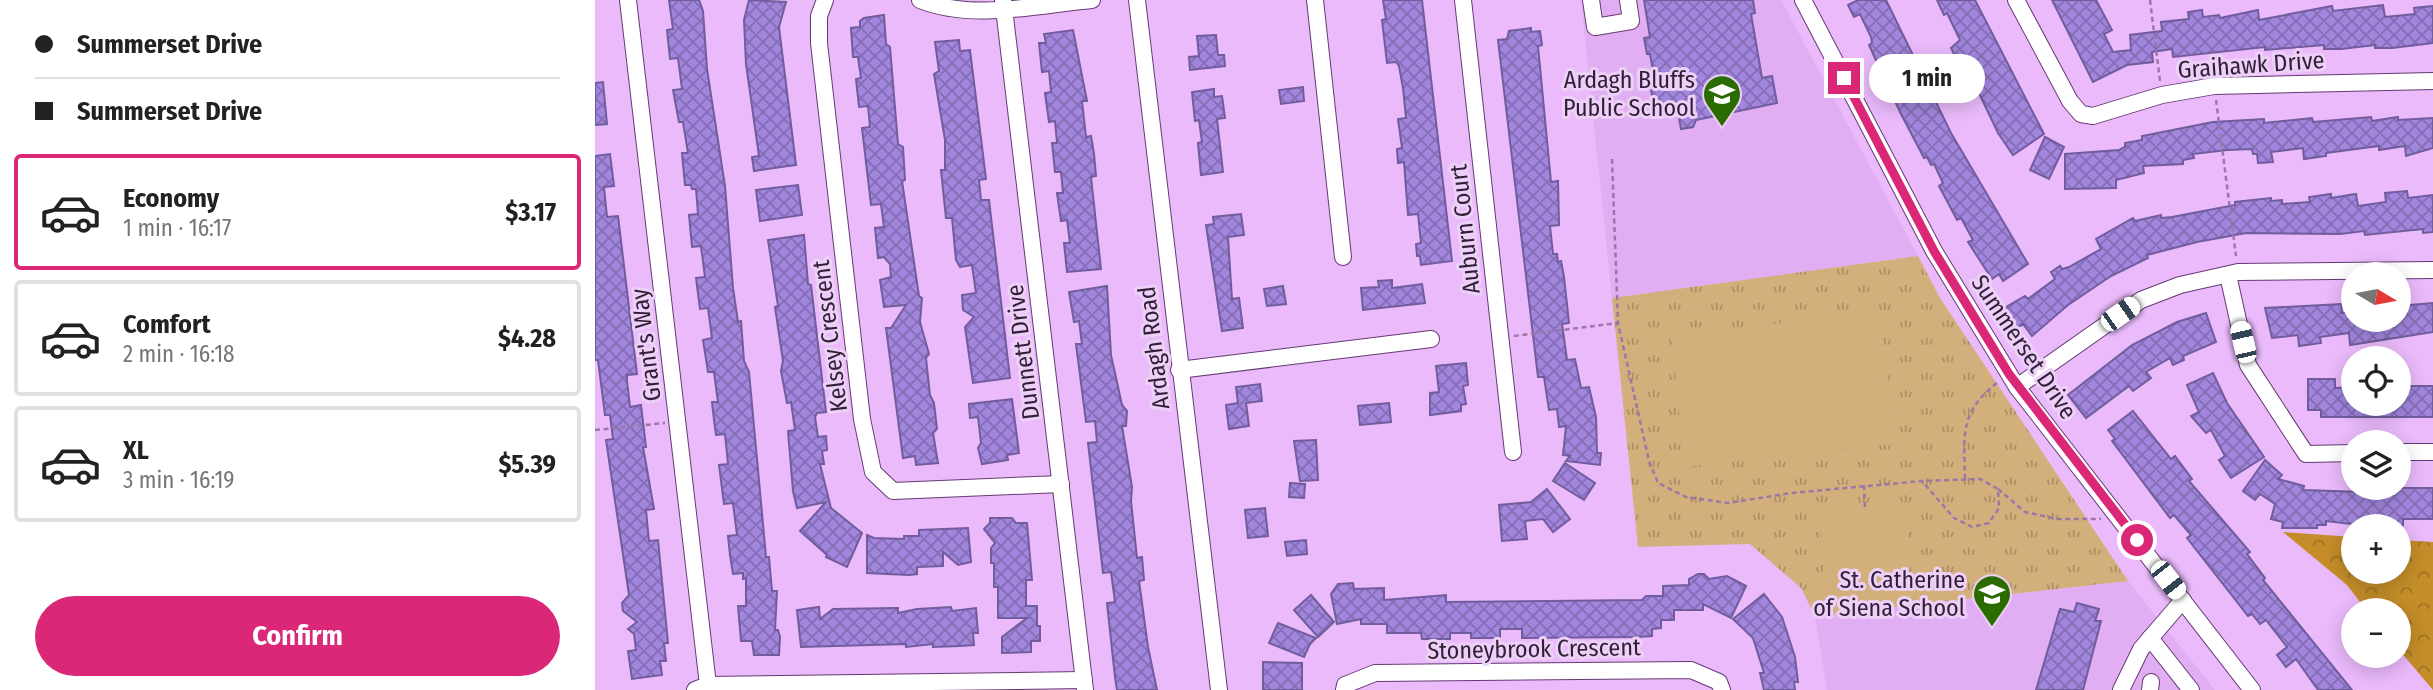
<!DOCTYPE html>
<meta charset="utf-8">
<style>
body{margin:0;font-family:"Fira Sans Condensed",sans-serif;background:#f2f2f2;color:#222;height:100vh;display:flex;flex-direction:column;font-size:26px;white-space:nowrap}
*{box-sizing:border-box;margin:0}
p{font-size:23px;color:#767676}
.icon{flex:none;width:38px;height:38px;fill:none;stroke:currentColor;stroke-width:2;stroke-linecap:round;stroke-linejoin:round}
.map{position:relative;flex:1;overflow:hidden}
.panel{display:flex;flex-direction:column;background:#fff;width:595px}
.panel>*{flex:none}
.guide{display:grid;align-content:center;height:154px;padding:0 35px;background:#fff}
.needle{width:46px;rotate:100deg}
.buttons{position:absolute;left:1746px;top:262px;display:grid;gap:14px}
.buttons a{display:grid;place-items:center;width:70px;height:70px;border-radius:50%;background:#fff;box-shadow:0 4px 18px #0003;font-size:35px}
.end{position:absolute;width:32px;height:32px;margin:-16px;border:9px solid #db2777;background:#fff;box-shadow:0 0 0 4px #fff}
.from{border-radius:50%}
.bubble{position:absolute;height:49px;border-radius:24px;background:#fff;box-shadow:0 4px 18px #0003;font-size:23px;font-weight:700;line-height:49px;text-align:center}
.car{position:absolute;width:21px;height:42px;margin:-21px -10px;border-radius:9px;box-shadow:0 0 5px 2px #0007;background:linear-gradient(#fff 24%,#345 0 40%,#fff 0 76%,#345 0 86%,#fff 0)}
.guide b{display:flex;align-items:center;gap:24px;height:66px;font-size:26px}
.guide b+b{border-top:2px solid #e0e0e0}
.guide i{width:18px;height:18px;background:#222}
ul{padding:0;list-style:none}
li{display:flex;align-items:center;gap:21px;height:116px;margin:0 14px 10px;padding:0 21px;border:4px solid #e0e0e0;border-radius:7px}
li div{flex:1}
li b{display:block;font-size:26px}
li em{font-style:normal;font-weight:700}
li.on{border-color:#db2777}
li>.icon{width:63px;height:63px;stroke-width:1.5}
.action{display:flex;gap:14px;margin-top:auto;padding:14px 35px}
.action a{flex:1;height:80px;border-radius:42px;background:#db2777;color:#fff;font-size:28px;font-weight:700;line-height:80px;text-align:center}
main{display:flex;flex:1;min-height:0}
.map>svg:first-child{display:block}
.built{fill:#e1adf3}
.grass{fill:url(#grass-tufts)}
.forest{fill:url(#forest-crowns)}
.pitch{fill:#d3b07b}
.building{fill:url(#building-cross-hatch);stroke:#715c9d;stroke-width:2}
.lines{fill:none;stroke-linecap:round;stroke-linejoin:round}
.minor-casing{stroke:#653a72;stroke-width:18}
.path{stroke:#9b78a7;stroke-width:2.5;stroke-dasharray:5 3.5;stroke-linecap:butt}
.minor{stroke:#fff;stroke-width:16}
.route{stroke:#db2777;stroke-width:9}
.labels{text-anchor:middle;dominant-baseline:central;stroke-width:6;stroke-linejoin:round;paint-order:stroke}
.street-label{font-size:24px;fill:#311f37;stroke:#edd0f7}
.poi-label{font-size:24px;fill:#311f37;stroke:#edd0f7;text-anchor:end}
</style>
<main>
<section class="panel">
<div class="guide">
<b><i class="from"></i>Summerset Drive</b>
<b><i></i>Summerset Drive</b>
</div>
<ul>
<li class="on"><svg class="icon" aria-label="car" viewBox="0 0 24 24"><path d="M5 17H2v-5l4-1 3-4h7l3 4 3 1v5h-3M9 17h6M6 11h13"/><circle cx="7" cy="17" r="2"/><circle cx="17" cy="17" r="2"/></svg><div><b>Economy</b><p>1 min · 16:17</p></div><em>$3.17</em></li>
<li><svg class="icon" aria-label="car" viewBox="0 0 24 24"><path d="M5 17H2v-5l4-1 3-4h7l3 4 3 1v5h-3M9 17h6M6 11h13"/><circle cx="7" cy="17" r="2"/><circle cx="17" cy="17" r="2"/></svg><div><b>Comfort</b><p>2 min · 16:18</p></div><em>$4.28</em></li>
<li><svg class="icon" aria-label="car" viewBox="0 0 24 24"><path d="M5 17H2v-5l4-1 3-4h7l3 4 3 1v5h-3M9 17h6M6 11h13"/><circle cx="7" cy="17" r="2"/><circle cx="17" cy="17" r="2"/></svg><div><b>XL</b><p>3 min · 16:19</p></div><em>$5.39</em></li>
</ul>
<div class="action"><a>Confirm</a></div>
</section>
<div class="map">
<svg width="1838" height="690" viewBox="0 0 1838 690">
<defs>
<pattern id="grass-tufts" width="24" height="20" patternUnits="userSpaceOnUse" patternTransform="scale(1.75)"><rect width="24" height="20" fill="#d3b07b"/><path d="M3 7l-1-3M5 7V3M7 7l1-3M15 17l-1-3M17 17v-4M19 17l1-3" fill="none" stroke="#ac8f66"/></pattern>
<pattern id="forest-crowns" width="20" height="18" patternUnits="userSpaceOnUse" patternTransform="scale(1.75)"><rect width="20" height="18" fill="#c48d29"/><path d="M2 6a3 3 0 1 1 6 0M12 15a3 3 0 1 1 6 0" fill="none" stroke="#a07324"/></pattern>
<pattern id="building-cross-hatch" width="8" height="8" patternUnits="userSpaceOnUse" patternTransform="scale(1.75)"><rect width="8" height="8" fill="#a286de"/><path d="M0 0l8 8M0 8l8-8" fill="none" stroke="#856db5"/></pattern>
</defs>
<rect width="100%" height="100%" fill="#eabafb"/>
<g class="built">
<path d="M986 0H1186L1323 256 1017 298Z"/>
<path d="M1533 581 1620 690H1232L1220 616Z"/>
</g>
<path class="grass" d="M1323 256 1345 298 1533 581 1220 616 1206 588 1155 544 1043 547 1017 298Z"/>
<path class="forest" d="M1688 532 1759 537V572H1804V540L1838 542V690L1804 650V611H1772L1752 585Z"/>
<g class="pitch">
<path d="M1285 312 1299 444 1090 467 1076 335Z"/>
<path d="M1304 506 1311 512 1316 567 1310 576 1238 582 1230 573 1225 520 1233 512Z"/>
</g>
<g class="building">
<path d="M74 0H104L108 11 112 69 130 186 138 288 143 322 146 321 149 361 154 372 171 557H174L177 591H182L180 630H183L185 637 184 655H159L157 641H146L143 606H151V578L148 579V573L138 574 135 555 133 536 142 535 138 503 129 504 124 465 133 464 130 434 121 435 119 420 117 402H123L119 372H113L108 340 117 338 113 308 105 309 101 278 110 277 106 246 97 247 94 215 103 214 101 189H97L96 185H90L87 153H93L88 122H84L78 90 87 89 83 58 75 59 72 30 78 29Z"/>
<path d="M154 0 191 2 184 27 201 165 159 171 157 157 164 156 151 64 149 20Z"/>
<path d="M788 0H827L857 261 826 265 825 256H822L821 244 826 243 823 214 813 215 809 162 803 163 802 149 807 148 803 119 811 118 808 88 804 66 801 62 792 63 787 20 791 19Z"/>
<path d="M1049 0H1158L1160 13 1156 14 1167 78 1177 76 1182 103 1101 120 1098 127 1086 129 1083 112 1064 115 1062 104H1058L1056 88 1061 87 1055 54H1052L1049 38 1055 37Z"/>
<path d="M1263 0H1291L1356 133 1433 264 1408 281 1404 274 1397 279 1382 256 1373 242 1378 240 1366 218 1362 220 1344 186 1348 183 1339 164 1336 165 1332 157 1329 158 1306 114 1274 45 1277 43 1276 37 1265 14 1259 17 1253 5Z"/>
<path d="M1342 0H1380L1449 134 1418 155 1403 133 1381 87 1388 84 1375 58 1362 60 1356 48 1365 40 1352 13 1349 15Z"/>
<path d="M1457 0H1501L1517 30 1509 34 1518 52 1536 50 1535 35 1567 31 1566 22 1594 19 1593 12 1607 10 1608 17 1624 15 1625 18 1663 10 1664 20 1737 6 1738 11 1788 5 1790 17 1820 14 1819 8 1838 6V43L1797 48H1780V45L1746 49H1729V45L1670 50V47L1578 57 1577 49 1557 52 1558 62 1532 65 1498 82Z"/>
<path d="M289 15 291 44 295 47 303 144 308 147 310 180 307 181 324 296 327 298 325 322 334 354 331 358 335 395 339 403 342 429 338 433 343 463 321 465 320 456 308 458 291 328H296L311 305 289 307 285 280 296 277 295 264 289 257 283 258 280 228 289 227 286 204 276 205 267 128 275 127 273 106 264 107 261 79 266 78 263 57H258L256 28 265 27V21L269 18Z"/>
<path d="M936 28V32L945 31 947 45 943 46 956 182 963 181 964 225 955 226 958 254H962L963 262 966 261 969 277 974 323 967 324 972 360 980 359 986 388 994 387 1001 417 1002 453H1006L1005 465 971 461 975 456 968 455 971 426 964 427 962 409 954 410 949 377H943L903 40 912 39 914 31Z"/>
<path d="M478 30 492 101H487L491 137 496 136 499 154 501 176 496 177 506 269 472 272 469 243H475L472 220 466 221 462 193H468L466 172H460L457 143H462L460 121 454 122 450 93 456 92 454 71 447 72 444 43H451L449 34Z"/>
<path d="M621 35 623 55H629L630 66 595 70 594 57 604 56 602 36Z"/>
<path d="M364 40 365 51 375 50 391 179 384 180 386 200H394L415 378 378 383 370 327 379 317 368 310 367 295 381 293 377 265 365 267 361 260 357 218H351L346 170H350V140L339 74 344 71 340 42Z"/>
<path d="M8 82 12 124 0 125V83Z"/>
<path d="M708 87 709 101 686 104 684 90Z"/>
<path d="M619 89V97L627 96 630 118 622 119 628 172 606 175 603 143 607 142 604 120 600 121 597 92Z"/>
<path d="M1776 117 1777 121 1803 117V120L1838 118V148L1811 156 1810 146 1784 150V146L1731 153V156L1709 159 1708 148 1676 152 1678 162 1663 163 1662 154H1658L1657 149 1632 150 1598 154 1599 158 1588 160V164L1548 166 1549 173 1521 180V188L1470 189V154L1524 150 1530 147V143L1547 140V136L1618 122 1669 119V123L1717 118 1718 122Z"/>
<path d="M1450 137 1469 147 1454 179 1435 170Z"/>
<path d="M15 154 19 186 9 187 12 217 23 216 42 374 32 375V381L35 407 46 405 51 447H48L59 509 51 510 54 541 63 540 73 643H69L71 661H65L67 675 37 679 33 651 41 650 39 634 33 629 42 622 28 611 27 603 34 595 11 440 18 439 15 415H10L3 360H0V156Z"/>
<path d="M203 185 207 215 165 221 161 190Z"/>
<path d="M1812 191 1813 198 1838 195V232L1828 233V229L1770 235 1769 231 1745 234 1651 233 1602 242 1552 255 1553 258 1516 276 1473 305 1437 336 1428 324 1421 329 1406 310 1430 296 1433 299 1460 279 1456 272 1465 266 1467 269 1474 267 1506 249 1501 239 1538 218 1540 221 1566 215V218L1577 217 1640 205V202L1676 198V201L1687 200V204L1715 202 1714 197 1736 194V198L1761 194 1763 206 1791 202 1790 193Z"/>
<path d="M646 214 649 235 633 237 637 299 644 298 648 328 627 331 611 225 619 224 618 217Z"/>
<path d="M209 235 213 284 216 285 231 412 222 413 220 417 223 437 231 436 232 450 227 451 229 464H225L236 508 267 533 252 567 231 557 232 555 205 531 231 502 202 508 198 491 193 431 200 430 196 402 192 403 186 371 188 361 180 307 183 306 173 240Z"/>
<path d="M797 280V288L827 284 830 303 768 310 766 288 784 287 783 281Z"/>
<path d="M512 286 516 355 527 405 532 411 531 426H527L537 487 536 501 542 558 547 557 549 580 544 581 553 647 562 690H522L520 677 512 603 520 602 516 572 508 573 493 443 502 442 500 421 491 422 481 344H487L484 321 479 322 474 292Z"/>
<path d="M688 286 691 304 672 306 669 289Z"/>
<path d="M1838 303V332L1755 345 1754 333 1725 337 1726 343 1704 346 1703 335 1677 338 1670 308 1746 304 1747 313 1759 311V320H1804V306Z"/>
<path d="M1611 313 1621 342 1588 356 1589 360 1578 365 1575 358 1551 372 1556 378 1538 391 1534 386 1491 418 1473 395 1537 345 1582 322Z"/>
<path d="M871 363 873 385 868 386 871 404 866 405V411L835 415V393L844 392 841 366Z"/>
<path d="M1618 373 1632 403 1669 457 1636 478 1624 460 1630 456 1616 430 1611 433 1596 416 1604 412 1592 385Z"/>
<path d="M1713 379H1740V388L1759 387V404H1804V386H1838V417H1726V410H1713Z"/>
<path d="M665 384 667 401 651 403 654 426 634 429 631 405 643 403 641 387Z"/>
<path d="M417 399 424 453 412 455 413 460 387 464 383 448 386 443 383 417 375 418 374 404Z"/>
<path d="M794 403 796 422 765 425 763 406Z"/>
<path d="M1538 411 1576 459 1580 456 1597 479 1594 481 1655 552 1652 554 1670 578 1668 580 1757 690H1723L1701 659 1691 667 1682 655 1692 647 1671 620 1665 624 1657 614 1653 616 1592 538 1596 535 1579 515 1575 518 1517 441 1520 439 1513 430Z"/>
<path d="M721 440 723 480 705 481 699 441Z"/>
<path d="M1670 460 1687 475 1683 479 1709 486 1708 490 1769 492 1770 488H1838V519H1808V525L1782 527 1731 521V525H1722V528H1687L1688 522 1676 519 1680 504 1665 494 1660 500 1648 491Z"/>
<path d="M970 463 1000 483 989 500 958 481Z"/>
<path d="M695 483 710 484 709 498 694 497Z"/>
<path d="M952 489 975 519 958 532 948 519 930 521 932 539 907 541 904 505 936 502Z"/>
<path d="M670 508 673 536 653 538 650 510Z"/>
<path d="M395 518H417L421 523H432L437 580H431V606H442V626H445V641H436V652L407 653V637L432 618H403V587H399V563H396V548L400 543 389 529 395 523Z"/>
<path d="M373 528 376 562 363 565 348 552V566L322 567V574L314 575 272 573V535L279 538 309 539V536H324V530Z"/>
<path d="M711 540 712 554 692 556 690 542Z"/>
<path d="M1103 574H1109L1114 579 1132 576 1151 586 1136 618 1108 604V610H1079V620H1066V628L1057 629V636L1042 637 927 638V629H905V638H876V633H855V639H827L826 633H792V624H766V619L742 624 736 594 743 584 758 583 759 589 789 588V600L851 595V602L1047 600 1051 596H1068V586L1094 585V579Z"/>
<path d="M1169 594 1187 617 1200 657 1203 682H1199L1200 690H1169L1165 673H1169L1158 638 1138 619Z"/>
<path d="M716 595 739 622 723 637 699 610Z"/>
<path d="M1482 603 1504 609 1500 621H1506L1488 690H1441L1465 609 1479 612Z"/>
<path d="M224 607 225 619 238 609 303 608V613L322 609 356 607 357 611 381 608 383 633H378L379 645 365 646 338 647V644L311 647V644L206 647 202 610Z"/>
<path d="M683 623 721 638 715 644 709 657 674 643Z"/>
<path d="M668 662 707 663V690H668Z"/>
</g>
<g class="lines">
<defs>
<g id="minor">
<path d="M33 0 113 685"/>
<path d="M230 0 224 16V43L267 419 278 472 298 491 466 484"/>
<path d="M325 0C377 21 442 5 497 0"/>
<path d="M408 0 490 690"/>
<path d="M542 0 624 690"/>
<path d="M720 0 748 257"/>
<path d="M868 0 918 452"/>
<path d="M996 0 1000 27 1036 21 1033 0"/>
<path d="M1208 0 1339 251 1422 387 1657 690"/>
<path d="M1421 0 1475 101 1486 114 1498 116 1567 95 1619 86 1838 81"/>
<path d="M1633 275 1653 365 1711 454 1759 453"/>
<path d="M584 370 836 339"/>
<path d="M1422 387 1546 300 1585 285 1643 272 1838 270"/>
<path d="M1804 452H1838"/>
<path d="M1555 638 1596 690"/>
<path d="M100 690 113 685 489 680"/>
<path d="M749 690 750 685 780 673 1096 670 1124 682 1127 690"/>
<path d="M1526 690 1546 649 1588 600"/>
<path d="M1555 690 1556 682"/>
</g>
</defs>
<use href="#minor" class="minor-casing"/>
<g class="path">
<path d="M1555 0 1565 81"/>
<path d="M1621 100 1641 256"/>
<path d="M1017 159 1023 323 1054 461 1063 483 1091 497 1133 503 1196 493 1327 481 1385 479 1403 489 1404 508 1394 523 1377 527 1359 518 1327 481"/>
<path d="M919 336 1023 323"/>
<path d="M0 430 70 423"/>
<path d="M1370 479C1369 436 1364 412 1402 383"/>
<path d="M1269 485 1270 508"/>
<path d="M1403 489 1430 512 1462 519H1506"/>
</g>
<use href="#minor" class="minor"/>
</g>
<g class="lines">
<path class="route" d="M1249 78 1339 251 1414 374 1542 540"/>
</g>
<defs>
<symbol id="school-pin" viewBox="-11 -11 22 30"><path d="M0 17L-7.5 6A9.5 9.5 0 1 1 7.5 6Z" fill="#2b6c00" stroke="#edd0f7"/><path d="M0-5L7-2L0 1L-7-2ZM-4 1L0 2.5L4 1V4Q0 6-4 4Z" fill="#fff"/></symbol>
</defs>
<g fill-rule="evenodd">
<use href="#school-pin" x="1105" y="72" width="44" height="60"/>
<use href="#school-pin" x="1375" y="572" width="44" height="60"/>
</g>
<g class="labels">
<g class="street-label">
<text transform="translate(1656 65) rotate(-4)">Graihawk Drive</text>
<text transform="translate(870 229) rotate(-96)">Auburn Court</text>
<text transform="translate(235 336) rotate(-97)">Kelsey Crescent</text>
<text transform="translate(51 345) rotate(-97)">Grant's Way</text>
<text transform="translate(1429 347) rotate(56)">Summerset Drive</text>
<text transform="translate(559 348) rotate(-97)">Ardagh Road</text>
<text transform="translate(428 352) rotate(-97)">Dunnett Drive</text>
<text transform="translate(939 649) rotate(-1)">Stoneybrook Crescent</text>
</g>
<g class="poi-label">
<text x="1100" y="80">Ardagh Bluffs<tspan x="1100" dy="28">Public School</tspan></text>
<text x="1370" y="580">St. Catherine<tspan x="1370" dy="28">of Siena School</tspan></text>
</g>
</g>
</svg>
<div class="buttons">
<a><svg class="needle" viewBox="-14 -14 28 28"><path d="M0-13l5 13h-10z" fill="#e53935"/><path d="M0 13l5-13h-10z" fill="#767676"/></svg></a>
<a><svg class="icon" aria-label="locate" viewBox="0 0 24 24"><circle cx="12" cy="12" r="6"/><path d="M12 2v4M12 18v4M2 12h4M18 12h4"/></svg></a>
<a><svg class="icon" aria-label="layers" viewBox="0 0 24 24"><path d="M12 4l9 5-9 5-9-5zM3 14l9 5 9-5"/></svg></a>
<a>+</a>
<a>−</a>
</div>
<i class="end from" style="left:1542px;top:540px"></i>
<i class="end" style="left:1249px;top:78px"></i>
<div class="bubble" style="left:1274px;top:54px;width:116px">1 min</div>
<i class="car" style="left:1525px;top:314px;rotate:55deg"></i>
<i class="car" style="left:1648px;top:342px;rotate:347deg"></i>
<i class="car" style="left:1573px;top:580px;rotate:142deg"></i>
</div>
</main>
